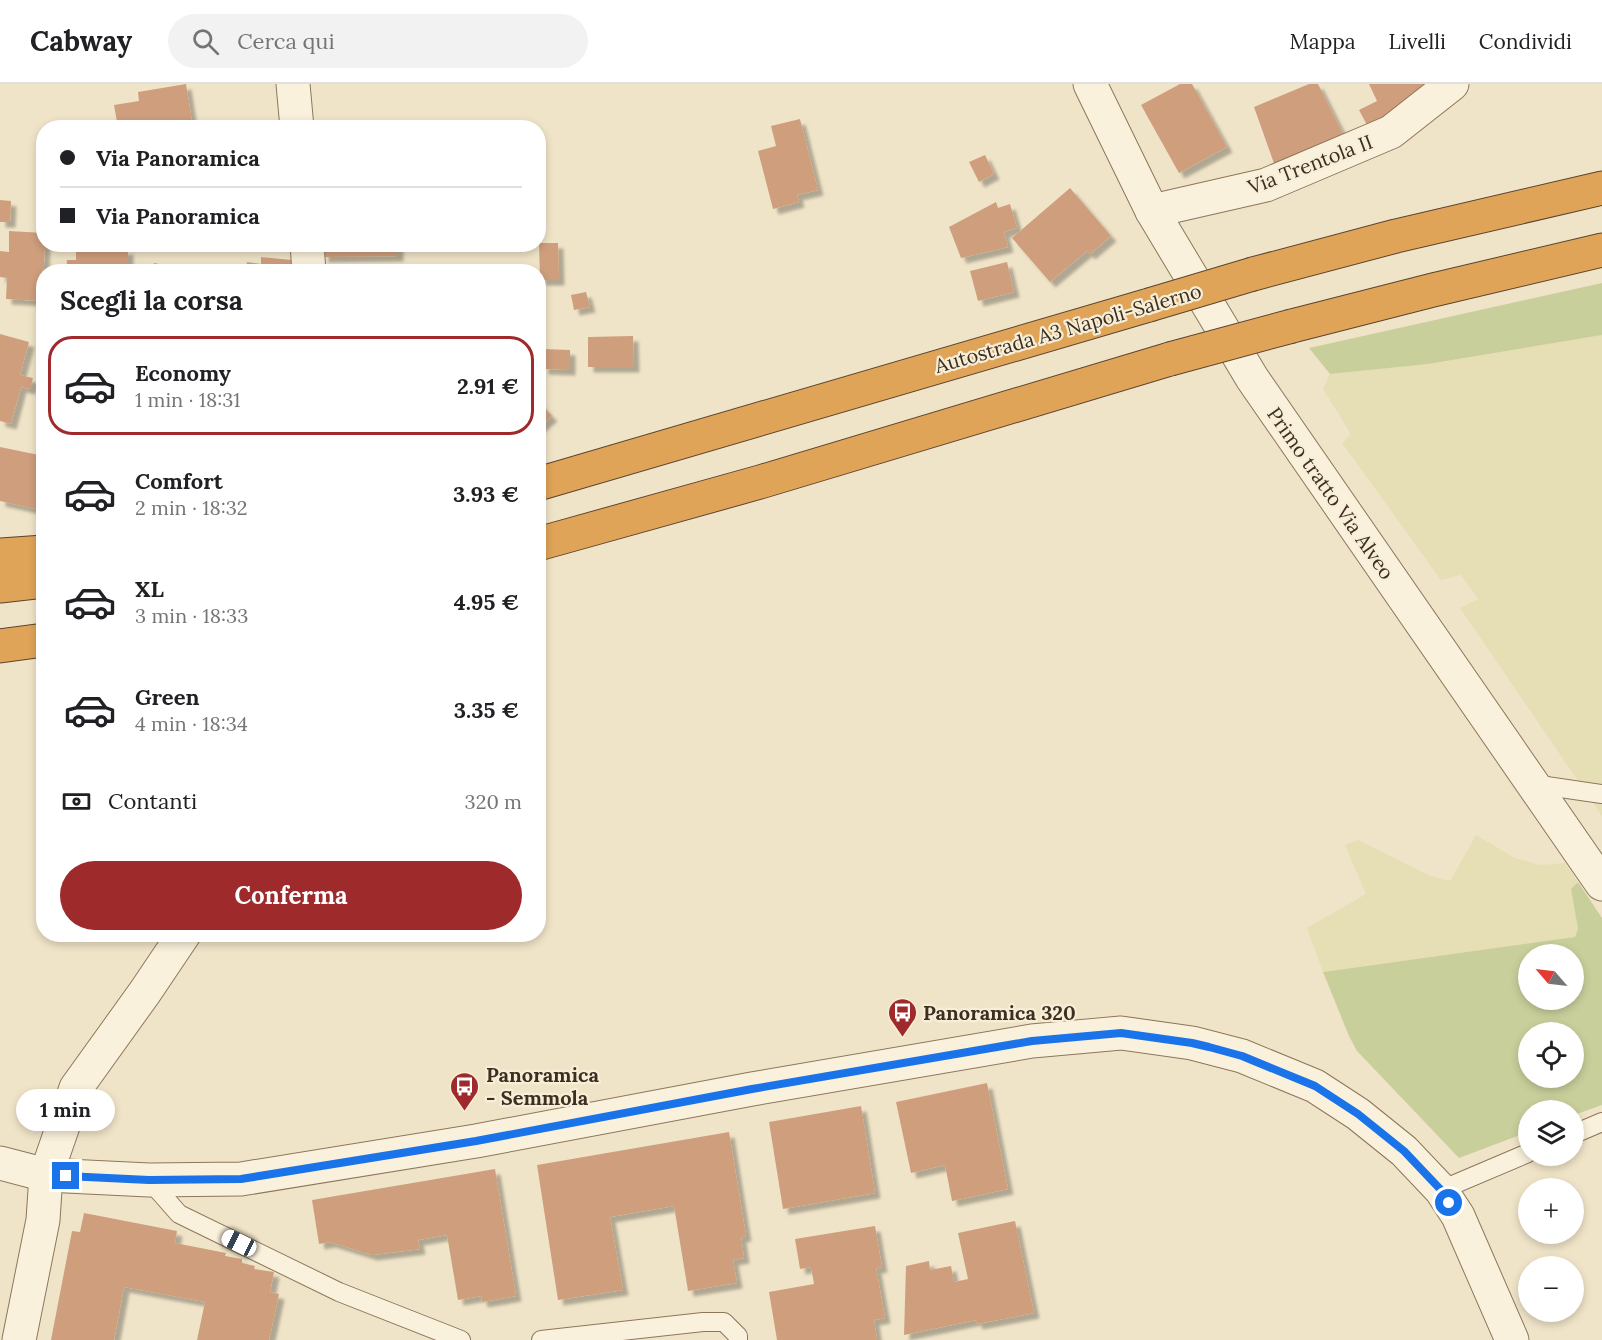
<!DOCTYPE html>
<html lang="it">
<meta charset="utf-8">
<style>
body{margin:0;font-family:Lora,serif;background:#f2f2f2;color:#202124;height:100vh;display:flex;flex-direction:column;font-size:22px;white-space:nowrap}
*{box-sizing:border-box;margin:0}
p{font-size:20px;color:#757577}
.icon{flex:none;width:33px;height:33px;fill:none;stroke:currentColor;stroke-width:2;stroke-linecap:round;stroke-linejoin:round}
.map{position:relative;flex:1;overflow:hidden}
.sheet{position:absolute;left:36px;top:180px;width:510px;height:678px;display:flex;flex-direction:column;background:#fff;border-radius:24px;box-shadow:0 3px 9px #0003}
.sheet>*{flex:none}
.guide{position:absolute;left:36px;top:36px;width:510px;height:132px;border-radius:24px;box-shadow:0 3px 9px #0003;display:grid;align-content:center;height:132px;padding:0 24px;background:#fff}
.needle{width:39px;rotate:298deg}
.buttons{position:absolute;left:1518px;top:860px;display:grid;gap:12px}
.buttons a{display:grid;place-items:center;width:66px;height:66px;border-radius:50%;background:#fff;box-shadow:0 3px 9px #0003;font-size:30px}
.end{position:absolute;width:27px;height:27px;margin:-14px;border:8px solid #1a73e8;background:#fff;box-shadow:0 0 0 3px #fff}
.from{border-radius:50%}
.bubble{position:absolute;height:42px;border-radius:21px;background:#fff;box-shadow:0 3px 9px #0003;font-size:20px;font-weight:700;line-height:42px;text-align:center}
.car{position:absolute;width:18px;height:36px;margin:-18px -9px;border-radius:8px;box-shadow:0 0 4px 2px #0007;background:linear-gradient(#fff 24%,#345 0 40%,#fff 0 76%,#345 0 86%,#fff 0)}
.guide b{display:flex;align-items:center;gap:21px;height:57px;font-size:22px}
.guide b+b{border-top:2px solid #e0e0e0}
.guide i{width:15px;height:15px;background:#202124}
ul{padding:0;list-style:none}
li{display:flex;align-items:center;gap:18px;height:99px;margin:0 12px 9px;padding:0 12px;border:3px solid transparent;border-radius:24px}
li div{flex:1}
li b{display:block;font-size:22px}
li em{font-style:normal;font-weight:700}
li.on{border-color:#9e2a2b}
li>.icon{width:54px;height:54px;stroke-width:1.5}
h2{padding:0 24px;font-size:27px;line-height:72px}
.pay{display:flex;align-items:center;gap:15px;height:66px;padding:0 24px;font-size:22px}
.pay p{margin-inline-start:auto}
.cta{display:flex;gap:12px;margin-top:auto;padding:12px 24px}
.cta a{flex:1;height:69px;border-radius:36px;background:#9e2a2b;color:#fff;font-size:24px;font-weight:700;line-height:69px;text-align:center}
header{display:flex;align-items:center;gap:36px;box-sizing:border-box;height:84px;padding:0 30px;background:#fff;border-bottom:2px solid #e0e0e0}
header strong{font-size:28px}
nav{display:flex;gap:33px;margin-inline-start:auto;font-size:21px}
.search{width:420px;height:54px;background:#f2f2f2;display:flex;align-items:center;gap:15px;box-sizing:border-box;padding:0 21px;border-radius:33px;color:#757577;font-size:22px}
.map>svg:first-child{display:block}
.farmland{fill:#e6deb5}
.green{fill:#c9cf9b;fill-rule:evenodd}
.building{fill:#cf9f7d;filter:url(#shadow)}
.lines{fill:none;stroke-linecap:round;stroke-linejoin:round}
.service-casing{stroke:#8d765c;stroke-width:20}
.minor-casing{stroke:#8d765c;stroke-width:35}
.tertiary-casing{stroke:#8d765c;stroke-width:35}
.motorway-casing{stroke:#5b4430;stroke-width:35}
.service{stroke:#faf1dc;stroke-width:18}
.minor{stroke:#faf1dc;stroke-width:33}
.tertiary{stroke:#faf1dc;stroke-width:33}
.motorway{stroke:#e0a458;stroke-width:33}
.motorway-bridge-casing{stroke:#5b4430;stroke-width:35;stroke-linecap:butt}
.motorway-bridge{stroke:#e0a458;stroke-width:33}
.route{stroke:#1a73e8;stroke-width:8}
.labels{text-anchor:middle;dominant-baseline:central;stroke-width:4.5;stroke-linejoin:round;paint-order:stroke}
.street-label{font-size:20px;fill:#3d2e20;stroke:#f7eed8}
.poi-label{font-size:20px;font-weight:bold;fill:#3d2e20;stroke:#f7eed8;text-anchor:start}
</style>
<header>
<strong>Cabway</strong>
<div class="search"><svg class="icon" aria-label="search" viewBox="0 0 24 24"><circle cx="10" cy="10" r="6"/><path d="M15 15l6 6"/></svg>Cerca qui</div>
<nav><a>Mappa</a><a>Livelli</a><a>Condividi</a></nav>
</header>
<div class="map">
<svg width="1602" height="1256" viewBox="0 0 1602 1256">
<defs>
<filter id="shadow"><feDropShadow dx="5.5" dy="5.5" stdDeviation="1.5" flood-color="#0004"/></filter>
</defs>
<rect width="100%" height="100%" fill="#f0e4c8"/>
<g class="farmland">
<path d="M1602 251V732L1460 524 1478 515 1461 491 1441 496 1342 359 1351 350 1323 305 1330 290 1428 280Z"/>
<path d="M1476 751 1515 774 1540 781 1565 779 1578 798 1571 805 1578 845 1575 853 1323 888 1307 844 1366 810 1345 761 1358 756 1431 792 1450 797Z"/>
</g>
<g class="green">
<path d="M1602 199V251L1428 280 1330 290 1309 264Z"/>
<path d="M1578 798 1602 834V1021L1574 1031V1026H1528V1048L1459 1074 1357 967 1349 952 1323 888 1575 853 1578 845 1571 805ZM1528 870H1574V915H1528ZM1528 948H1574V993H1528Z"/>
</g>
<g class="building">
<path d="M186 0 193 44H118L114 21 139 17 138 8Z"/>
<path d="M1180 0H1192L1227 63 1179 89 1141 21Z"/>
<path d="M1309 0H1318L1347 58 1276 85 1254 23Z"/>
<path d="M1369 0H1450L1368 43 1359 26 1377 17Z"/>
<path d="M800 35 818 106 797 111 799 118 773 125 758 67 776 62 771 42Z"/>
<path d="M985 71 994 90 979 98 969 78Z"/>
<path d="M1070 104 1111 152 1090 170 1087 167 1050 198 1012 154Z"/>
<path d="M0 116 11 117 10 138H0Z"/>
<path d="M996 118 998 124 1010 120 1017 144 1004 148 1008 163 961 174 949 143Z"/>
<path d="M9 147 44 149V160H45L42 217 6 215 7 194 0 193V167L9 168Z"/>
<path d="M539 159H558L559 196H540Z"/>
<path d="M323 160H398V172L323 173Z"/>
<path d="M76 161 117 162 116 166 128 165V188H66L67 176H76Z"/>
<path d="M261 173 292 176 291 188H246L247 178 261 180Z"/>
<path d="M1007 178 1014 208 978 217 970 187Z"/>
<path d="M154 179 169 182 168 188H153Z"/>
<path d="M586 208 590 223 574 226 571 211Z"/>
<path d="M0 250 29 258 20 291 33 294 30 305 21 303 11 340 0 337Z"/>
<path d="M633 252 634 283H588V253Z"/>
<path d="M543 265 570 266V286L543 285Z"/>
<path d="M538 317 552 332 538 344Z"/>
<path d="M0 363 44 372V427L0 417Z"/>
<path d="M987 999 1008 1105 952 1117 945 1081 911 1089 896 1018Z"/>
<path d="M861 1022 875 1109 783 1125 769 1038Z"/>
<path d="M729 1048 746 1152 741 1153 744 1174 733 1176 737 1199 688 1207 674 1122 610 1133 623 1206 558 1216 537 1081Z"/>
<path d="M495 1085 516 1212 482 1218 481 1212 458 1216 447 1151 418 1156 420 1165 372 1171 330 1158 319 1160 312 1116Z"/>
<path d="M84 1129 177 1147 175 1159 226 1169 225 1172 242 1175V1179L255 1182 254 1185 274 1188 270 1208 279 1210 269 1256H197L205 1218 124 1203 114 1256H51L72 1147 80 1148Z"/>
<path d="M1015 1137 1034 1229 977 1240 976 1236 904 1251 906 1182 929 1177 930 1186 951 1182 954 1198 968 1195 958 1149Z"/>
<path d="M875 1142 882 1183 876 1184 885 1234 874 1236 877 1256H777L769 1208 814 1200 811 1183 800 1185 795 1155Z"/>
</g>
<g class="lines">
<defs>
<g id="service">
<path d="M1533 700 1602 710"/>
<path d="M1574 1050 1602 1038"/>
<path d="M149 1096 179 1130 339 1208 461 1256"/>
<path d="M1441 1106 1528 1069"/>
<path d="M541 1256 703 1238H724L738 1252V1256"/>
</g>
<g id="minor">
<path d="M293 0 297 44"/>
<path d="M1090 0 1152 127 1252 294 1602 800"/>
<path d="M1152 127 1266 101 1391 48 1452 0"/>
<path d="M307 160 309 188"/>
<path d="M19 1256 43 1136 46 1091 76 1004 145 908 184 850"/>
</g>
<path id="tertiary" d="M0 1079 46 1091 149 1096 241 1095 476 1057 752 1005 1032 957 1121 949 1192 959 1242 972 1315 1002 1358 1030 1404 1067 1441 1106 1458 1132 1512 1256"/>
<g id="motorway">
<path d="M1253 190 1396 152 1602 104"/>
<path d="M1292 242 1433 206 1602 166"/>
<path d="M538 400 1149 221"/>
<path d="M538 460 760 398 1170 275"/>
<path d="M0 471 44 468"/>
<path d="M0 502 44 497"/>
<path d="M0 562 44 556"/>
</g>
</defs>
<use href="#service" class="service-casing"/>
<use href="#minor" class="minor-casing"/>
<use href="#tertiary" class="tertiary-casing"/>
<use href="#motorway" class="motorway-casing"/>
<use href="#service" class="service"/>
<use href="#minor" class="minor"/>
<use href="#tertiary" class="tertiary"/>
<use href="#motorway" class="motorway"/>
<defs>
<g id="motorway-bridge">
<path d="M1149 221 1253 190"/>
<path d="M1170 275 1292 242"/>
</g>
</defs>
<use href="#motorway-bridge" class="motorway-bridge-casing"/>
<use href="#motorway-bridge" class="motorway-bridge"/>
</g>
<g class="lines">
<path class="route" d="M66 1092 149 1096 241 1095 476 1057 752 1005 1032 957 1121 949 1192 959 1209 963 1242 972 1315 1002 1358 1030 1404 1067 1441 1106 1449 1119"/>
</g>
<defs>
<symbol id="bus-pin" viewBox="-11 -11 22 30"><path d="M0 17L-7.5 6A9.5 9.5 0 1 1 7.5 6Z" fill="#9e2a2b" stroke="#f7eed8"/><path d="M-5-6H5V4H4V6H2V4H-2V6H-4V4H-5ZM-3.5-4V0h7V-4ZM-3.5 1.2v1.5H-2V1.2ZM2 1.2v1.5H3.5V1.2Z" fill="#fff"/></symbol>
</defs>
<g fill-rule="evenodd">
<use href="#bus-pin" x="886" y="912" width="33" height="45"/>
<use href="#bus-pin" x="448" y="986" width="33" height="45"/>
</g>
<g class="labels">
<g class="street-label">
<text transform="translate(1310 80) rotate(-21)">Via Trentola II</text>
<text transform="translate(1068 244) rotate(-16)">Autostrada A3 Napoli-Salerno</text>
<text transform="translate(1331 409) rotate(55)">Primo tratto Via Alveo</text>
</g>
<g class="poi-label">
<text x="923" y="928">Panoramica 320</text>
<text x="486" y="990">Panoramica<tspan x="486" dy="23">- Semmola</tspan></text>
</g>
</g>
</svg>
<div class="buttons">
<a><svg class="needle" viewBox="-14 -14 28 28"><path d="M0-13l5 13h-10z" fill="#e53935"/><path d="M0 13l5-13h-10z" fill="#757577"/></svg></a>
<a><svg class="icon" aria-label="locate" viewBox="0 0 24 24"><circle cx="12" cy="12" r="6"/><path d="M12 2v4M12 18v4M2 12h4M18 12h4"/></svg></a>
<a><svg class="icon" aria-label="layers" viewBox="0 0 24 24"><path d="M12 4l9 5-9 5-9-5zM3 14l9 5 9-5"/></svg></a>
<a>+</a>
<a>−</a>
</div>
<i class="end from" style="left:1449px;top:1119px"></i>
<i class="end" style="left:66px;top:1092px"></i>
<div class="bubble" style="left:16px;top:1005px;width:99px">1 min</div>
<i class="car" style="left:239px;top:1159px;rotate:296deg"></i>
<div class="guide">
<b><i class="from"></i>Via Panoramica</b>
<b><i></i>Via Panoramica</b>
</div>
<section class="sheet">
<h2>Scegli la corsa</h2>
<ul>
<li class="on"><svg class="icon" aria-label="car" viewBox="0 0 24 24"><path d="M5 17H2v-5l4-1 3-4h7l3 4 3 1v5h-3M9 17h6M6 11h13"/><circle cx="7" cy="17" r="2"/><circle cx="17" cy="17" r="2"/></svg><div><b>Economy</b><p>1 min · 18:31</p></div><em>2.91 €</em></li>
<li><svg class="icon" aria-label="car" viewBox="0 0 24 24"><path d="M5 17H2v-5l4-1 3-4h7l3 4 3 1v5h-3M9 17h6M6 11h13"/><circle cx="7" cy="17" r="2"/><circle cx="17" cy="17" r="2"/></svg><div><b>Comfort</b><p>2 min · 18:32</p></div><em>3.93 €</em></li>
<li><svg class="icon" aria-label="car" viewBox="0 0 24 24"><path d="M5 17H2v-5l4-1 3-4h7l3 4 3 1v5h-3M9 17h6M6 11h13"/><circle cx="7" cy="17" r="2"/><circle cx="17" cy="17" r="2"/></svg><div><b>XL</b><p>3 min · 18:33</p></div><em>4.95 €</em></li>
<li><svg class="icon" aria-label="car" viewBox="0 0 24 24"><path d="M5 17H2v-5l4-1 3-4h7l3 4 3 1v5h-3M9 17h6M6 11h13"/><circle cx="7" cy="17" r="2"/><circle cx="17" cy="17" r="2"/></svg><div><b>Green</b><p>4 min · 18:34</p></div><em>3.35 €</em></li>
</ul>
<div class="pay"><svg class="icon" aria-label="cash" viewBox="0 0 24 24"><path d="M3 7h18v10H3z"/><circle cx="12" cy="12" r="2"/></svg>Contanti<p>320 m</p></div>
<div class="cta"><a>Conferma</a></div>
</section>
</div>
